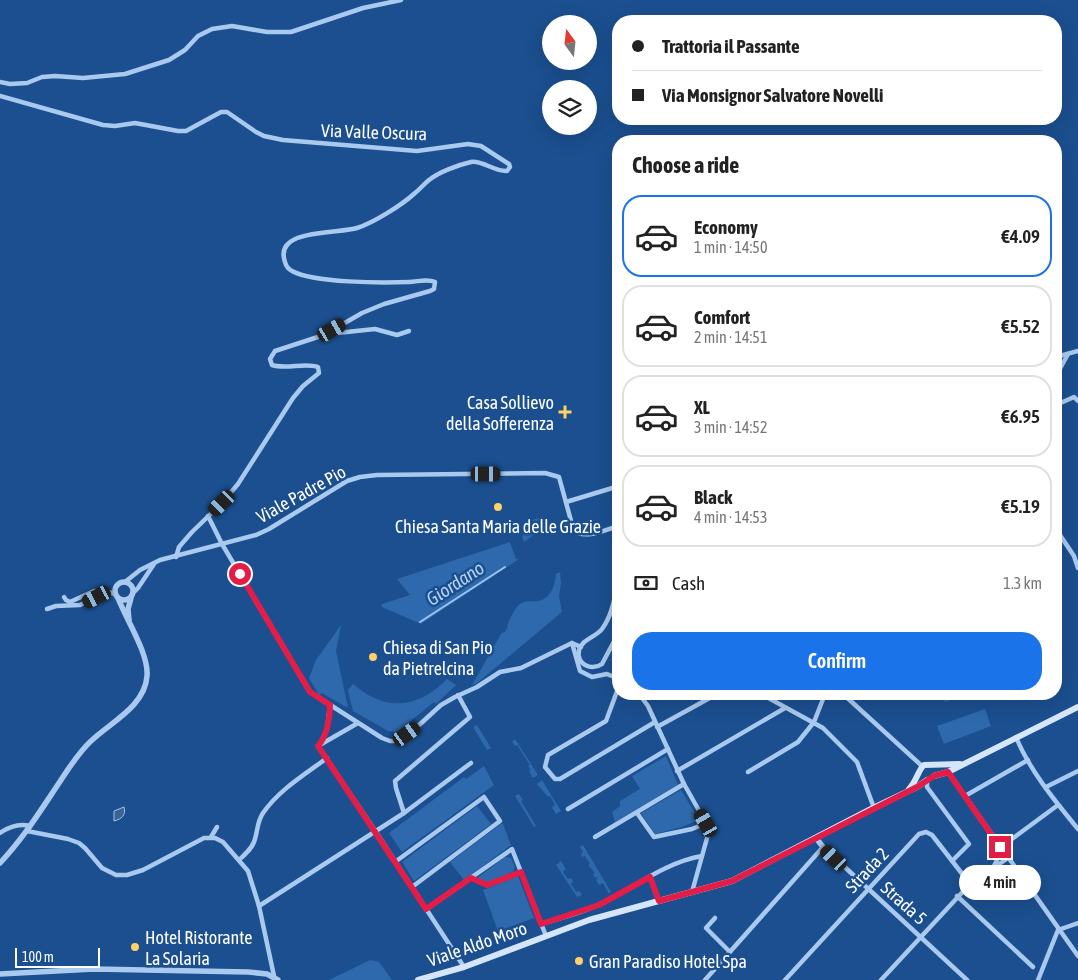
<!DOCTYPE html>
<meta charset="utf-8">
<style>
body{margin:0;font-family:"Asap Condensed",sans-serif;background:#f2f2f2;color:#222;height:100vh;display:flex;flex-direction:column;font-size:19px;white-space:nowrap}
*{box-sizing:border-box;margin:0}
p{font-size:16px;color:#767676}
.icon{flex:none;width:28px;height:28px;fill:none;stroke:currentColor;stroke-width:2;stroke-linecap:round;stroke-linejoin:round}
.map{position:relative;flex:1;overflow:hidden}
.drawer{position:absolute;left:612px;top:135px;width:450px;height:565px;display:flex;flex-direction:column;background:#fff;border-radius:20px;box-shadow:0 5px 20px #0002}
.drawer>*{flex:none}
.hud{position:absolute;left:612px;top:15px;width:450px;height:110px;border-radius:20px;box-shadow:0 5px 20px #0002;display:grid;align-content:center;height:110px;padding:0 20px;background:#fff}
.needle{width:32px;rotate:345deg}
.tools{position:absolute;left:542px;top:15px;display:grid;gap:10px}
.tools a{display:grid;place-items:center;width:55px;height:55px;border-radius:50%;background:#fff;box-shadow:0 5px 20px #0002;font-size:25px}
.scale{position:absolute;left:15px;bottom:12px;width:85px;box-sizing:border-box;padding-left:5px;border:2px solid #fff;border-top:0;font-size:14px;line-height:18px;white-space:nowrap;color:#fff;-webkit-text-stroke:4px #1b4f8f;paint-order:stroke}
.end{position:absolute;width:22px;height:22px;margin:-11px;border:6px solid #e11d48;background:#fff;box-shadow:0 0 0 2px #fff}
.from{border-radius:50%}
.bubble{position:absolute;height:35px;border-radius:18px;background:#fff;box-shadow:0 5px 20px #0002;font-size:16px;font-weight:600;line-height:35px;text-align:center}
.car{position:absolute;width:15px;height:30px;margin:-15px -8px;border-radius:6px;box-shadow:0 0 4px 1px #0007;background:linear-gradient(#222 24%,#8ab4d8 0 40%,#222 0 76%,#8ab4d8 0 86%,#222 0)}
.hud b{display:flex;align-items:center;gap:18px;height:48px;font-size:19px}
.hud b+b{border-top:1px solid #e0e0e0}
.hud i{width:12px;height:12px;background:#222}
ul{padding:0;list-style:none}
li{display:flex;align-items:center;gap:15px;height:82px;margin:0 10px 8px;padding:0 10px;border:2px solid #e0e0e0;border-radius:20px}
li div{flex:1}
li b{display:block;font-size:19px}
li em{font-style:normal;font-weight:600}
li.on{border-color:#1a73e8}
li>.icon{width:45px;height:45px;stroke-width:1.5}
h2{padding:0 20px;font-size:22px;line-height:60px}
.pay{display:flex;align-items:center;gap:12px;height:55px;padding:0 20px;font-size:19px}
.pay p{margin-inline-start:auto}
.button{display:flex;gap:10px;margin-top:auto;padding:10px 20px}
.button a{flex:1;height:58px;border-radius:20px;background:#1a73e8;color:#fff;font-size:20px;font-weight:600;line-height:58px;text-align:center}
.map>svg:first-child{display:block}
.green{fill:#2e69ad}
.water{fill:#3c6290;stroke:#9cc4f0}
.lines{fill:none;stroke-linecap:round;stroke-linejoin:round}
.stream{stroke:#9cc4f0;stroke-width:2}
.minor{stroke:#a9c9ee;stroke-width:4.5}
.tertiary{stroke:#a9c9ee;stroke-width:5.5}
.secondary{stroke:#d6e6fa;stroke-width:6}
.route{stroke:#e11d48;stroke-width:6}
.poi-dot{fill:#ffd166;stroke:#1b4f8f;stroke-width:2}
.labels{text-anchor:middle;dominant-baseline:central;stroke-width:5;stroke-linejoin:round;paint-order:stroke}
.street-label{font-size:18px;fill:#fff;stroke:#1b4f8f}
.poi-label{font-size:18px;fill:#fff;stroke:#1b4f8f;text-anchor:start}
.water-label{font-size:19px;font-style:italic;fill:#b5d3f5;stroke:#1b4f8f}
</style>
<div class="map">
<svg width="1078" height="980" viewBox="0 0 1078 980">
<rect width="100%" height="100%" fill="#1b4f8f"/>
<g class="green">
<path d="M542 517 545 527 524 542 522 536 532 532 529 521Z"/>
<path d="M510 542 516 559H519L421 624 382 607V604L410 595 397 579Z"/>
<path d="M560 572 561 583 559 596 562 612 476 684 472 685 501 634 503 632 504 633 508 627 507 626C510 619 515 606 522 603 527 600 533 602 538 601 551 599 555 585 556 574Z"/>
<path d="M341 625 336 651 348 708 322 693 319 695 309 678 316 660Z"/>
<path d="M447 679 456 685 436 704 434 702 397 732 388 731 353 711 348 690 353 684C385 712 418 709 447 679Z"/>
<path d="M942 694H969L945 702Z"/>
<path d="M985 709 991 726 944 744 937 726Z"/>
<path d="M477 725 491 748 487 750 473 727Z"/>
<path d="M515 739 538 775 533 778 529 771 531 770 528 766 530 765 517 745 515 746 512 742Z"/>
<path d="M666 756 678 785 615 822 612 812 620 806V801L640 789 632 776Z"/>
<path d="M484 766 494 785 402 852 389 833 464 777 466 779Z"/>
<path d="M542 780 561 811 556 814 552 807 555 805 550 796 548 797 537 784Z"/>
<path d="M681 790 699 820 682 827 655 834 641 813Z"/>
<path d="M519 794 523 800 521 801 536 826 534 827 515 796Z"/>
<path d="M477 806 491 824 414 881 402 862Z"/>
<path d="M501 824H503L511 845 464 880 450 862Z"/>
<path d="M583 845 611 892 609 894 603 883 599 885 596 880 598 877 595 878 593 874 595 873 588 865 590 864 585 856 582 857 581 854 583 852 580 847Z"/>
<path d="M505 857 511 858 515 867 513 872 489 882 486 883 477 878Z"/>
<path d="M561 861 566 869 563 872 568 879 571 878 573 882 571 884 576 892 579 891 582 895 577 897 556 865Z"/>
<path d="M518 876 534 918 498 931 483 890Z"/>
<path d="M370 960 379 962 392 980H329Z"/>
</g>
<path class="water" d="M124 807C126 815 122 819 114 821V811Z"/>
<g class="lines">
<path class="stream" d="M420 622 505 567"/>
<g class="minor">
<path d="M0 82 10 84 27 83 42 77 55 76 83 78 125 74 169 60 185 50 198 36 212 29 232 26 267 32H291L363 8 401 0"/>
<path d="M0 96 103 125 115 126 135 123 178 131H186L221 112H227L256 132 264 136 283 140 417 151 468 144 481 146 509 164 510 167 507 171C495 172 482 160 471 162 458 165 439 172 429 180 424 184 420 189 415 193 402 205 373 223 357 228 339 234 273 228 285 262 286 266 288 269 292 271 314 283 382 283 409 282 417 282 427 278 435 282L434 289 430 291 384 304 362 313 324 335 275 351 270 359 272 365C287 370 304 362 318 367L319 373 303 386 293 398 238 484 222 503 192 532 179 547 176 557"/>
<path d="M328 334 375 329 397 335 409 331"/>
<path d="M1056 357 1078 351"/>
<path d="M1056 376 1068 354"/>
<path d="M1056 405 1074 397 1078 401"/>
<path d="M566 502 619 486"/>
<path d="M208 516 222 544 310 692 382 738 390 741H397L418 726 441 705 455 697 477 687 500 672 521 668 572 643 581 647"/>
<path d="M1056 529 1074 556 1078 568"/>
<path d="M619 580C615 596 612 616 602 629 596 637 582 639 579 650 576 665 592 671 602 664L619 632"/>
<path d="M125 582 140 570 160 560 256 535 269 529 347 481 360 477 377 475 545 473 559 477 573 528C582 542 606 529 619 526"/>
<path d="M133 593 138 588 154 564"/>
<path d="M64 597 66 600 70 602 94 591"/>
<path d="M47 609 56 606 80 605 108 592 115 594"/>
<path d="M572 643 580 671 592 677 607 674 619 679"/>
<path d="M619 686 606 721 548 755 545 767 555 779H560L655 722"/>
<path d="M639 694 648 706 684 784 706 823 709 831 692 892"/>
<path d="M761 694 823 728 857 762 874 808"/>
<path d="M843 694 922 766"/>
<path d="M358 723 318 746 376 832 464 967"/>
<path d="M657 727 717 694"/>
<path d="M1016 737C1030 771 1055 801 1078 829"/>
<path d="M321 742 327 729 330 705"/>
<path d="M677 771 785 708"/>
<path d="M748 772 798 742 814 722 825 694"/>
<path d="M948 772 1078 956"/>
<path d="M927 781V787L969 844 952 861"/>
<path d="M1046 787 1078 771"/>
<path d="M965 796 1028 760"/>
<path d="M568 809 668 749"/>
<path d="M404 813 396 788 395 781 470 717 458 695"/>
<path d="M637 813 654 837 692 829 706 823"/>
<path d="M27 831 68 839 79 843 85 848 102 868 116 875H127L143 870 204 838H215L223 842 248 871 259 906 274 976"/>
<path d="M0 833C10 826 19 823 30 826"/>
<path d="M211 837 217 827"/>
<path d="M595 837 684 784"/>
<path d="M1001 847 1058 805"/>
<path d="M239 860C245 854 253 848 255 839 258 829 257 822 263 813 279 790 304 775 327 758"/>
<path d="M395 862 484 797 500 821 412 887"/>
<path d="M994 866 1002 850"/>
<path d="M650 877 659 901"/>
<path d="M471 878 487 885 521 872"/>
<path d="M957 896 1033 967"/>
<path d="M259 906 404 813 471 763"/>
<path d="M426 909 512 849 546 936"/>
<path d="M715 918 706 928 730 952"/>
<path d="M541 924C560 918 582 913 600 904 633 888 666 862 702 856"/>
<path d="M705 980 823 847 967 980"/>
<path d="M785 980 919 834 926 832 932 835 970 884"/>
<path d="M881 980 970 884 1008 858"/>
<path d="M1038 980 1058 930 1078 923"/>
</g>
<g class="tertiary">
<circle cx="124" cy="591" r="9"/>
<path d="M129 620 128 609 131 598"/>
<path d="M816 838 823 847"/>
<path d="M0 863C22 840 39 813 57 786 67 771 77 754 91 741 111 722 145 706 147 676 149 654 126 619 118 598"/>
<path d="M0 974 94 969 248 972 267 974 278 980"/>
</g>
<g class="secondary">
<path d="M934 776 948 772 1078 707"/>
<path d="M909 789C917 781 918 770 924 765L960 764"/>
<path d="M418 980 464 967 589 920 732 881 871 809 917 787 927 780"/>
</g>
</g>
<g class="lines">
<path class="route" d="M240 574 310 692 330 705C330 718 327 736 318 746L426 909 471 878 487 885 521 872 541 924 599 905 650 877 659 901 732 881 917 787 934 776 948 772 1000 847"/>
</g>
<g class="poi-dot">
<path d="M562.5 404.5h5v5h5v5h-5v5h-5v-5h-5v-5h5z"/>
<circle cx="498" cy="507" r="5"/>
<circle cx="373" cy="657" r="5"/>
<circle cx="135" cy="947" r="5"/>
<circle cx="579" cy="961" r="5"/>
</g>
<g class="labels">
<g class="street-label">
<text transform="translate(374 132) rotate(2)">Via Valle Oscura</text>
<text transform="translate(301 494) rotate(-29)">Viale Padre Pio</text>
<text transform="translate(867 870) rotate(-47)">Strada 2</text>
<text transform="translate(904 903) rotate(42)">Strada 5</text>
<text transform="translate(477 944) rotate(-19)">Viale Aldo Moro</text>
</g>
<g class="poi-label">
<text x="554" y="402" text-anchor="end">Casa Sollievo<tspan x="554" dy="21">della Sofferenza</tspan></text>
<text x="498" y="526" text-anchor="middle">Chiesa Santa Maria delle Grazie</text>
<text x="383" y="647">Chiesa di San Pio<tspan x="383" dy="21">da Pietrelcina</tspan></text>
<text x="145" y="937">Hotel Ristorante<tspan x="145" dy="21">La Solaria</tspan></text>
<text x="589" y="961">Gran Paradiso Hotel Spa</text>
</g>
<g class="water-label">
<text transform="translate(455 583) rotate(-33)">Giordano</text>
</g>
</g>
</svg>
<div class="tools">
<a><svg class="needle" viewBox="-14 -14 28 28"><path d="M0-13l5 13h-10z" fill="#e53935"/><path d="M0 13l5-13h-10z" fill="#767676"/></svg></a>
<a><svg class="icon" aria-label="layers" viewBox="0 0 24 24"><path d="M12 4l9 5-9 5-9-5zM3 14l9 5 9-5"/></svg></a>
</div>
<div class="scale">100 m</div>
<i class="end from" style="left:240px;top:574px"></i>
<i class="end" style="left:1000px;top:847px"></i>
<div class="bubble" style="left:959px;top:865px;width:82px">4 min</div>
<i class="car" style="left:332px;top:330px;rotate:60deg"></i>
<i class="car" style="left:486px;top:474px;rotate:90deg"></i>
<i class="car" style="left:222px;top:503px;rotate:226deg"></i>
<i class="car" style="left:97px;top:597px;rotate:243deg"></i>
<i class="car" style="left:407px;top:734px;rotate:55deg"></i>
<i class="car" style="left:706px;top:823px;rotate:330deg"></i>
<i class="car" style="left:834px;top:858px;rotate:313deg"></i>
<div class="hud">
<b><i class="from"></i>Trattoria il Passante</b>
<b><i></i>Via Monsignor Salvatore Novelli</b>
</div>
<section class="drawer">
<h2>Choose a ride</h2>
<ul>
<li class="on"><svg class="icon" aria-label="car" viewBox="0 0 24 24"><path d="M5 17H2v-5l4-1 3-4h7l3 4 3 1v5h-3M9 17h6M6 11h13"/><circle cx="7" cy="17" r="2"/><circle cx="17" cy="17" r="2"/></svg><div><b>Economy</b><p>1 min · 14:50</p></div><em>€4.09</em></li>
<li><svg class="icon" aria-label="car" viewBox="0 0 24 24"><path d="M5 17H2v-5l4-1 3-4h7l3 4 3 1v5h-3M9 17h6M6 11h13"/><circle cx="7" cy="17" r="2"/><circle cx="17" cy="17" r="2"/></svg><div><b>Comfort</b><p>2 min · 14:51</p></div><em>€5.52</em></li>
<li><svg class="icon" aria-label="car" viewBox="0 0 24 24"><path d="M5 17H2v-5l4-1 3-4h7l3 4 3 1v5h-3M9 17h6M6 11h13"/><circle cx="7" cy="17" r="2"/><circle cx="17" cy="17" r="2"/></svg><div><b>XL</b><p>3 min · 14:52</p></div><em>€6.95</em></li>
<li><svg class="icon" aria-label="car" viewBox="0 0 24 24"><path d="M5 17H2v-5l4-1 3-4h7l3 4 3 1v5h-3M9 17h6M6 11h13"/><circle cx="7" cy="17" r="2"/><circle cx="17" cy="17" r="2"/></svg><div><b>Black</b><p>4 min · 14:53</p></div><em>€5.19</em></li>
</ul>
<div class="pay"><svg class="icon" aria-label="cash" viewBox="0 0 24 24"><path d="M3 7h18v10H3z"/><circle cx="12" cy="12" r="2"/></svg>Cash<p>1.3 km</p></div>
<div class="button"><a>Confirm</a></div>
</section>
</div>
